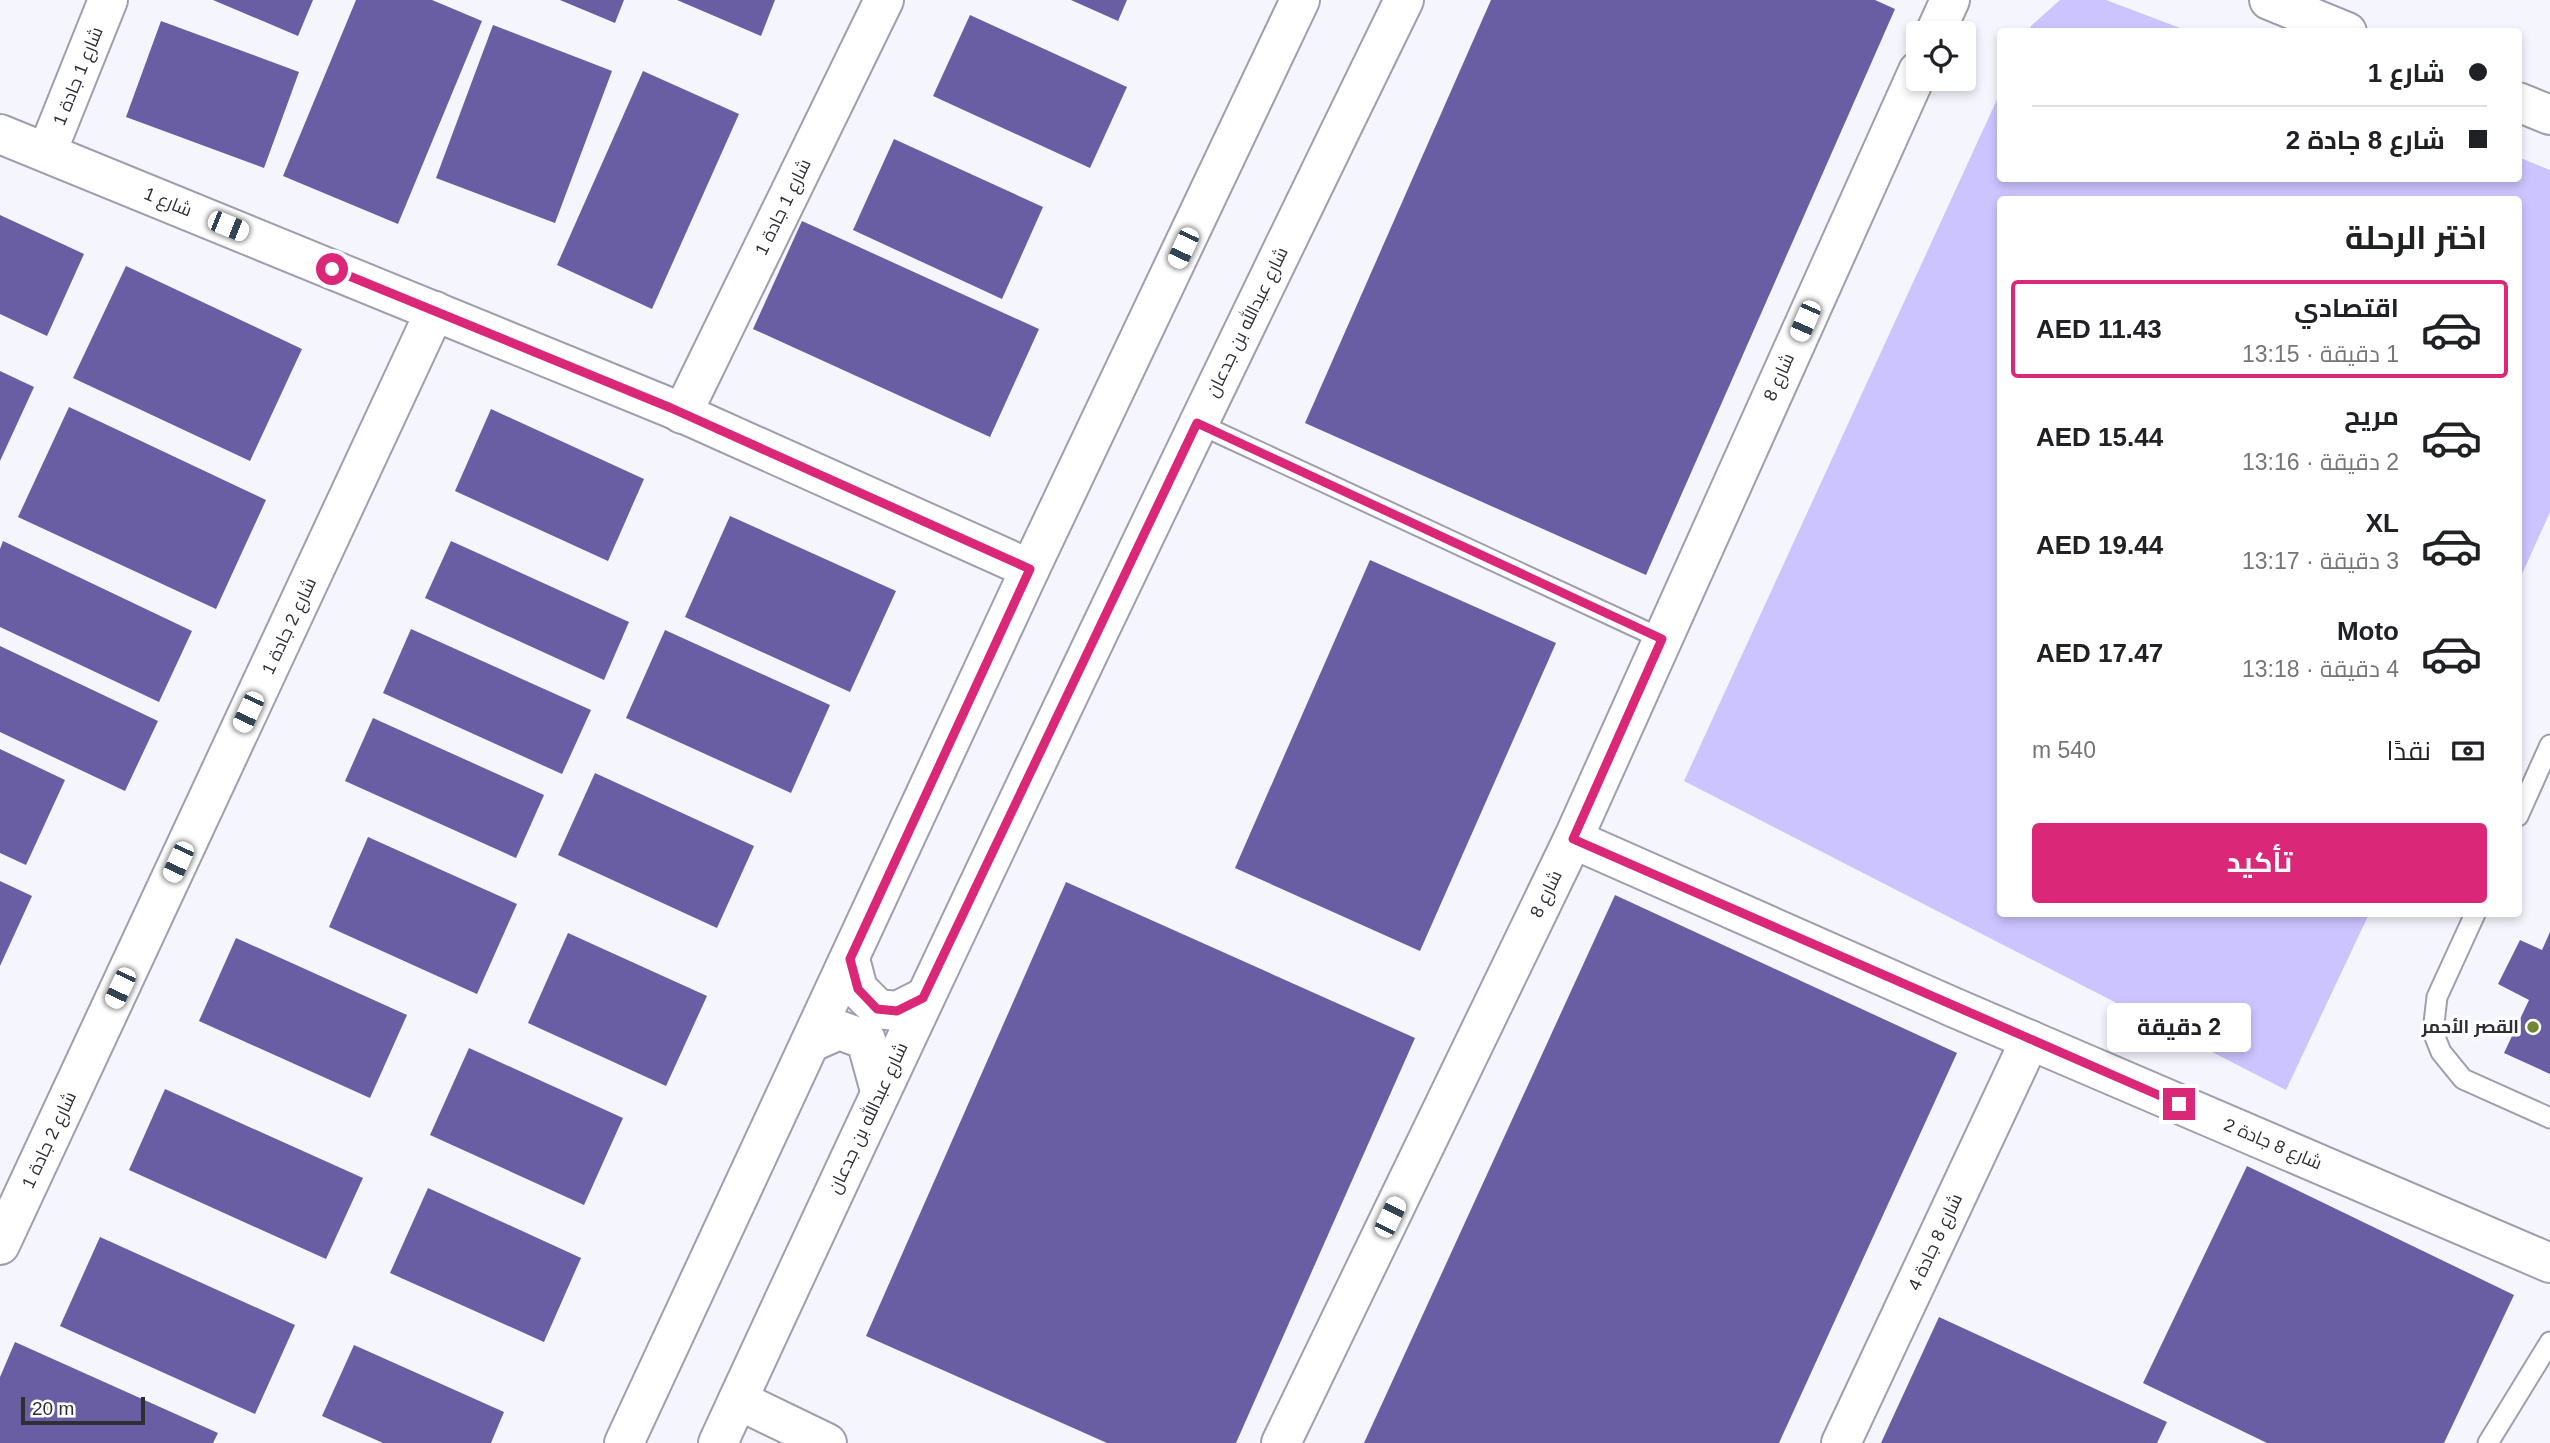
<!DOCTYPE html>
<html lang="ar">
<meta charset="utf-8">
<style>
body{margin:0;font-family:Helvetica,Cairo,sans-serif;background:#f6f6f6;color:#202124;direction:rtl;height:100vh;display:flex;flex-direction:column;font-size:26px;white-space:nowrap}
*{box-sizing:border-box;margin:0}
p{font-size:23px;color:#757577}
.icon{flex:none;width:38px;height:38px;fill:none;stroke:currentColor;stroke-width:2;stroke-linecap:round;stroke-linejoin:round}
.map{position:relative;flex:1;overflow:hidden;direction:ltr}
.details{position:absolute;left:1997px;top:196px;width:525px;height:721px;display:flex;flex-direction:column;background:#fff;border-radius:7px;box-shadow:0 4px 10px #0003;direction:rtl}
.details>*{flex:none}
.hud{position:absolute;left:1997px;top:28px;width:525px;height:154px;border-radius:7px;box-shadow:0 4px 10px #0003;direction:rtl;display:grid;align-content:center;height:154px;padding:0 35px;background:#fff}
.buttons{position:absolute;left:1906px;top:21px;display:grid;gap:14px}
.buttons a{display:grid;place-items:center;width:70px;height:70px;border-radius:7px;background:#fff;box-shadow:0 4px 10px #0003;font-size:35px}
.scale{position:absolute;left:21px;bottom:18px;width:124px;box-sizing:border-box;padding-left:7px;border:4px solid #2e2e35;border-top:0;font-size:19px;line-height:24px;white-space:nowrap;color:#2e2e35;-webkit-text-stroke:5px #fff;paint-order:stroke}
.end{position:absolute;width:32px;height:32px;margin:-16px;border:9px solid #db2777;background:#fff;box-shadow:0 0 0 4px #fff}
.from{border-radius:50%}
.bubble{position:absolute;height:49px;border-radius:7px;background:#fff;box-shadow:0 4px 10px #0003;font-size:23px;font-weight:700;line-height:49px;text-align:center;direction:rtl}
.car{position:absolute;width:21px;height:42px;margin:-21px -10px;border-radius:9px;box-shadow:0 0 5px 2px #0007;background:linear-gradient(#fff 24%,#345 0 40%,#fff 0 76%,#345 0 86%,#fff 0)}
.hud b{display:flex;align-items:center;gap:24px;height:66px;font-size:26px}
.hud b+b{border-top:2px solid #e0e0e0}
.hud i{width:18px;height:18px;background:#202124}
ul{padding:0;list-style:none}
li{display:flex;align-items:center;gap:21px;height:98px;margin:0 14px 10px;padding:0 21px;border:4px solid transparent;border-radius:7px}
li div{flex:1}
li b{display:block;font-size:26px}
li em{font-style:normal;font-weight:700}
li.active{border-color:#db2777}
li>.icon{width:63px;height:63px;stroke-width:1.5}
h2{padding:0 35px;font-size:32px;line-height:84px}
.pay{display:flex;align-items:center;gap:18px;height:77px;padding:0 35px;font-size:26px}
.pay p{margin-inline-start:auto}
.primary-button{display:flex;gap:14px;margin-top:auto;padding:14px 35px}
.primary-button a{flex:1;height:80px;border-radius:7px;background:#db2777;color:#fff;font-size:28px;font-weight:700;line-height:80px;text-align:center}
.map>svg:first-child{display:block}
.green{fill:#cbc4fe}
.building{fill:#695da4}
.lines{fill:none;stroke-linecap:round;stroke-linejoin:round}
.service-casing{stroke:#9f9db0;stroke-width:23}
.minor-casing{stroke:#9f9db0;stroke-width:42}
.tertiary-casing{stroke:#9f9db0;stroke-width:42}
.trunk-casing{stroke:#9f9db0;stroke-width:42}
.service{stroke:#fff;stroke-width:19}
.minor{stroke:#fff;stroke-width:38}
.tertiary{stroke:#fff;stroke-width:38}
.trunk{stroke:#fff;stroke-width:38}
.route{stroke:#db2777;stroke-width:9}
.poi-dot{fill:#728636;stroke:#fff;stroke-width:2.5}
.labels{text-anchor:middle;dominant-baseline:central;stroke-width:7;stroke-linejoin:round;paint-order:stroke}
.street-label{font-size:18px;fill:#2e2e35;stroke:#fff}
.poi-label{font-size:18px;font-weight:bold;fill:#2e2e35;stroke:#fff;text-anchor:end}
</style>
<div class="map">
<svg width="2550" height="1443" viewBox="0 0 2550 1443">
<rect width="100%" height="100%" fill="#f5f5fd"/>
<g class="green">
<path d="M2060 0H2106L2188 31H2029L2031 26Z"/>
<path d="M2000 93V178H2518V157L2550 170V512L2518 583V200H2000V914H2369L2286 1090 1684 781Z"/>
</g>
<g class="building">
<path d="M213 0H313L298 36Z"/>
<path d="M356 0H432L482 21 398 224 283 176Z"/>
<path d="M560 0H624L615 23Z"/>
<path d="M677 0H775L761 36Z"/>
<path d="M1071 0H1127L1118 21Z"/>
<path d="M1491 0H1875L1895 9 1646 575 1305 423Z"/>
<path d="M970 15 1127 87 1090 168 933 96Z"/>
<path d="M161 21 299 72 264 168 126 117Z"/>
<path d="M493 25 612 71 555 223 436 178Z"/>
<path d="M643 71 739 114 652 309 557 265Z"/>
<path d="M894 139 1043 207 1002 299 853 230Z"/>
<path d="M0 215 84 254 47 336 0 314Z"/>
<path d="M802 221 1039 329 990 437 753 329Z"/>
<path d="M126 266 302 349 250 461 73 378Z"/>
<path d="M0 371 34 387 0 461Z"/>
<path d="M69 407 266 500 216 609 18 517Z"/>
<path d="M491 409 644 479 608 561 455 491Z"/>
<path d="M730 516 896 591 850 692 685 617Z"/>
<path d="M3 541 192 631 159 702 0 627V549Z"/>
<path d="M451 541 629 622 604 680 425 598Z"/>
<path d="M1370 560 1556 643 1420 951 1235 868Z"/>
<path d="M411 629 591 710 562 774 383 693Z"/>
<path d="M665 630 830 705 791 793 626 718Z"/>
<path d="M0 646 158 721 125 791 0 732Z"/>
<path d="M373 718 544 795 516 858 345 781Z"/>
<path d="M0 749 65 780 26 865 0 853Z"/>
<path d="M595 773 754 846 717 928 558 855Z"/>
<path d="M368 837 517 904 477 994 329 927Z"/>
<path d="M0 881 32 896 0 966Z"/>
<path d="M1066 882 1415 1038 1236 1443H1107L866 1336Z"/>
<path d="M1615 895 1957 1053 1779 1443H1364Z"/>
<path d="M2550 932V1074L2504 1053 2529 1000 2498 984 2520 940 2542 950Z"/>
<path d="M568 933 707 996 666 1086 528 1023Z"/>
<path d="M236 938 407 1015 370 1098 199 1021Z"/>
<path d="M469 1048 623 1118 584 1205 430 1135Z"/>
<path d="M165 1089 363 1178 326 1259 129 1170Z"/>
<path d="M2247 1166 2514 1295 2444 1443H2267L2143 1383Z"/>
<path d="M428 1188 581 1258 544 1342 390 1273Z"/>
<path d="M100 1237 295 1325 255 1414 60 1326Z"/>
<path d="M1939 1317 2167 1422 2157 1443H1881Z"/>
<path d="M15 1342 218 1433 213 1443H0V1377Z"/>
<path d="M354 1345 504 1412 491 1443H383L322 1416Z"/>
</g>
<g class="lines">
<defs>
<g id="service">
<path d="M1197 423 1662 639"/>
<path d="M2518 816 2550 745"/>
<path d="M2475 914 2437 997 2433 1032 2441 1052 2463 1079 2550 1118"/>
<path d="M2488 1443 2550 1342"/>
</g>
<g id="minor">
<path d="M1935 33 1950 0"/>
<path d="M0 134 671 408 1030 569"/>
<path d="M47 152 108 0"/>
<path d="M682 414 884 0"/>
<path d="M1573 839 1955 1008 2550 1263"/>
<path d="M0 1245 435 311"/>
<path d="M738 1400 827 1443"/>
<path d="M1281 1443 1573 839 1918 71"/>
<path d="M1841 1443 2030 1040"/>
</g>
<g id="tertiary">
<path d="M850 959 858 989 878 1009 897 1011 923 998"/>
<path d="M810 1043 839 1030 866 1040 880 1091"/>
<path d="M624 1443 1030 569 1300 0"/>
<path d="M718 1443C941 959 1170 479 1404 0"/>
</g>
<g id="trunk">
<path d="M2269 0 2347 32"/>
<path d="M2518 102 2550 115"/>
</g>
</defs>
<use href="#service" class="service-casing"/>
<use href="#minor" class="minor-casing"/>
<use href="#tertiary" class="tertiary-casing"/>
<use href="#trunk" class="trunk-casing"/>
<use href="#service" class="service"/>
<use href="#minor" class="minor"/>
<use href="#tertiary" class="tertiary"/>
<use href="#trunk" class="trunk"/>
</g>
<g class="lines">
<path class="route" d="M332 269 671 408 1030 569 850 959 858 989 877 1009 897 1011 923 998 1197 423 1662 639 1573 839 2179 1104"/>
</g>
<circle class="poi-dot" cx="2533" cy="1027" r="7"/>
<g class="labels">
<g class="street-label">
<text transform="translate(78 76) rotate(-68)">شارع 1 جادة 1</text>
<text transform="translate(168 202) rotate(22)">شارع 1</text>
<text transform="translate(783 207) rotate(-64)">شارع 1 جادة 1</text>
<text transform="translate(1247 322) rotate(-64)">شارع عبدالله بن جدعان</text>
<text transform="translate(1779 377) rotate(-66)">شارع 8</text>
<text transform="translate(289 626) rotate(-65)">شارع 2 جادة 1</text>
<text transform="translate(1546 894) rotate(-64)">شارع 8</text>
<text transform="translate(868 1118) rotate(-65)">شارع عبدالله بن جدعان</text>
<text transform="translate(49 1140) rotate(-65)">شارع 2 جادة 1</text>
<text transform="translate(2273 1144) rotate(23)">شارع 8 جادة 2</text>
<text transform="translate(1935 1242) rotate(-65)">شارع 8 جادة 4</text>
</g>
<g class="poi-label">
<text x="2519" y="1027">القصر الأحمر</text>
</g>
</g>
</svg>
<div class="buttons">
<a><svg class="icon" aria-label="locate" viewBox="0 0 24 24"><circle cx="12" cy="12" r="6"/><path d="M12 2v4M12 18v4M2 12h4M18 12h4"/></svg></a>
</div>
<div class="scale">20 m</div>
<i class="end from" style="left:332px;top:269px"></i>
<i class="end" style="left:2179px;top:1104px"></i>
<div class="bubble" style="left:2107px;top:1003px;width:144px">2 دقيقة</div>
<i class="car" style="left:228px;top:226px;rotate:112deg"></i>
<i class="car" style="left:1183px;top:248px;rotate:205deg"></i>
<i class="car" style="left:1805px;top:321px;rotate:204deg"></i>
<i class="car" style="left:248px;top:712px;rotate:205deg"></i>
<i class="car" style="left:178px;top:862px;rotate:205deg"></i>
<i class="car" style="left:120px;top:988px;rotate:205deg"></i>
<i class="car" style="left:1390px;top:1217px;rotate:26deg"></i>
<div class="hud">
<b><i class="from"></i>شارع 1</b>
<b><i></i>شارع 8 جادة 2</b>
</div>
<section class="details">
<h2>اختر الرحلة</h2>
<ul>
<li class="active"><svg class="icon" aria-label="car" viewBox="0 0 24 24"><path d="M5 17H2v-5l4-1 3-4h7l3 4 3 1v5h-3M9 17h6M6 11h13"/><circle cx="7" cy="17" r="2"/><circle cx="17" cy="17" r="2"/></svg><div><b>اقتصادي</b><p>1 دقيقة · 13:15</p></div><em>AED 11.43</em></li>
<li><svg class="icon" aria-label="car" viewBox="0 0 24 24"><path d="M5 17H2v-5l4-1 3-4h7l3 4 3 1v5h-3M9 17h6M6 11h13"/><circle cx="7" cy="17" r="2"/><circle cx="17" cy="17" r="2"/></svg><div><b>مريح</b><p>2 دقيقة · 13:16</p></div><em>AED 15.44</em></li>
<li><svg class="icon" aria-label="car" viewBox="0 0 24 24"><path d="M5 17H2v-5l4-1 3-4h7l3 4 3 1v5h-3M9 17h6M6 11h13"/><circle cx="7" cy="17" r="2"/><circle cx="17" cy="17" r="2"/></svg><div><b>XL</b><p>3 دقيقة · 13:17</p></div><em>AED 19.44</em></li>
<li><svg class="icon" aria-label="car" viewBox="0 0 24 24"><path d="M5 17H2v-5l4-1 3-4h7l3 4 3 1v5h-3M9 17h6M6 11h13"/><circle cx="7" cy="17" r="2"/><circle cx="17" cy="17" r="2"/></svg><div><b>Moto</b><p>4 دقيقة · 13:18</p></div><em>AED 17.47</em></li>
</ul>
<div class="pay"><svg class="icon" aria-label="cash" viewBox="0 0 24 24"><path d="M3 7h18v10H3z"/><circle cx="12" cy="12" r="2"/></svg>نقدًا<p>540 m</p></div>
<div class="primary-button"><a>تأكيد</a></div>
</section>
</div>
